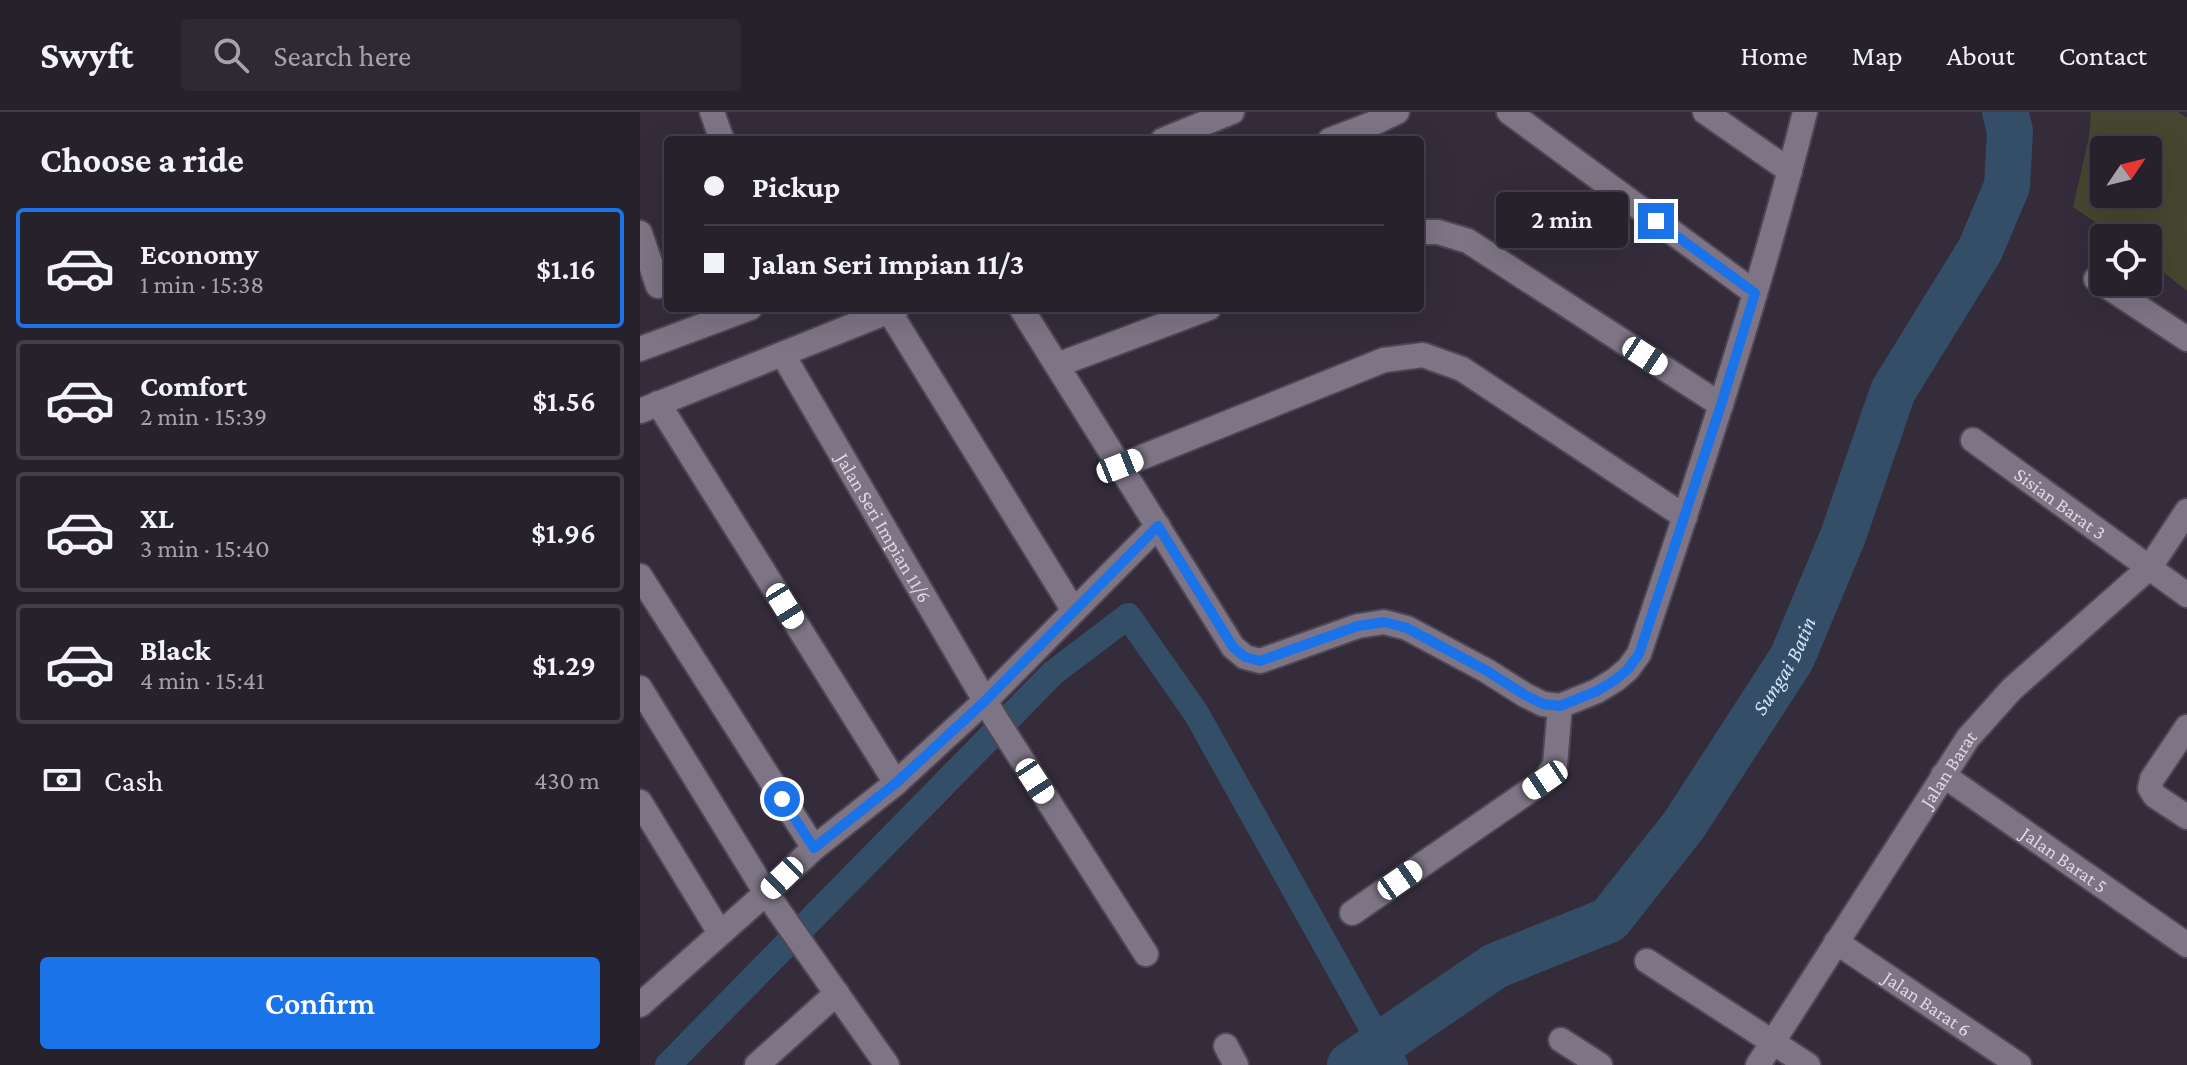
<!DOCTYPE html>
<meta charset="utf-8">
<style>
body{margin:0;font-family:"Crimson Pro",serif;background:#2f2934;color:#f1f3f6;height:100vh;display:flex;flex-direction:column;font-size:30px;white-space:nowrap}
*{box-sizing:border-box;margin:0}
p{font-size:26px;color:#a4a3a9}
.icon{flex:none;width:44px;height:44px;fill:none;stroke:currentColor;stroke-width:2;stroke-linecap:round;stroke-linejoin:round}
.map{position:relative;flex:1;overflow:hidden}
.drawer{display:flex;flex-direction:column;background:#27212c;width:640px}
.drawer>*{flex:none}
.guide{position:absolute;left:24px;top:24px;width:760px;height:176px;border-radius:8px;box-shadow:0 8px 32px #0002,0 0 0 2px #433e48;display:grid;align-content:center;height:176px;padding:0 40px;background:#27212c}
.needle{width:52px;rotate:55deg}
.fabs{position:absolute;left:1450px;top:24px;display:grid;gap:16px}
.fabs a{display:grid;place-items:center;width:72px;height:72px;border-radius:8px;background:#27212c;box-shadow:0 8px 32px #0002,0 0 0 2px #433e48;font-size:40px}
.end{position:absolute;width:36px;height:36px;margin:-18px;border:10px solid #1a73e8;background:#fff;box-shadow:0 0 0 4px #fff}
.from{border-radius:50%}
.bubble{position:absolute;height:56px;border-radius:8px;background:#27212c;box-shadow:0 8px 32px #0002,0 0 0 2px #433e48;font-size:26px;font-weight:600;line-height:56px;text-align:center}
.car{position:absolute;width:24px;height:48px;margin:-24px -12px;border-radius:10px;box-shadow:0 0 6px 2px #0007;background:linear-gradient(#fff 24%,#345 0 40%,#fff 0 76%,#345 0 86%,#fff 0)}
.guide b{display:flex;align-items:center;gap:28px;height:76px;font-size:30px}
.guide b+b{border-top:2px solid #433e48}
.guide i{width:20px;height:20px;background:#f1f3f6}
ul{padding:0;list-style:none}
li{display:flex;align-items:center;gap:24px;height:120px;margin:0 16px 12px;padding:0 24px;border:4px solid #433e48;border-radius:8px}
li div{flex:1}
li b{display:block;font-size:30px}
li em{font-style:normal;font-weight:600}
li.selected{border-color:#1a73e8}
li>.icon{width:72px;height:72px;stroke-width:1.5}
h2{padding:0 40px;font-size:36px;line-height:96px}
.pay{display:flex;align-items:center;gap:20px;height:88px;padding:0 40px;font-size:30px}
.pay p{margin-inline-start:auto}
.primary-button{display:flex;gap:16px;margin-top:auto;padding:16px 40px}
.primary-button a{flex:1;height:92px;border-radius:8px;background:#1a73e8;color:#fff;font-size:32px;font-weight:600;line-height:92px;text-align:center}
header{display:flex;align-items:center;gap:48px;box-sizing:border-box;height:112px;padding:0 40px;background:#27212c;border-bottom:2px solid #433e48}
header strong{font-size:38px}
nav{display:flex;gap:44px;margin-inline-start:auto;font-size:28px}
.search{width:560px;height:72px;background:#2f2934;display:flex;align-items:center;gap:20px;box-sizing:border-box;padding:0 28px;border-radius:8px;color:#a4a3a9;font-size:30px}
main{display:flex;flex:1;min-height:0}
.map>svg:first-child{display:block}
.green{fill:#454730;fill-rule:evenodd}
.lines{fill:none;stroke-linecap:round;stroke-linejoin:round}
.canal{stroke:#344e68;stroke-width:26}
.river{stroke:#344e68;stroke-width:46}
.minor-casing{stroke:#4e4753;stroke-width:28}
.minor{stroke:#7d7485;stroke-width:24}
.route{stroke:#1a73e8;stroke-width:10}
.labels{text-anchor:middle;dominant-baseline:central;stroke-width:8;stroke-linejoin:round;paint-order:stroke}
.street-label{font-size:20px;fill:#dcd7e0;stroke:#342c3b}
.water-label{font-size:22px;font-style:italic;fill:#d1e4f8;stroke:#342c3b}
</style>
<header>
<strong>Swyft</strong>
<div class="search"><svg class="icon" aria-label="search" viewBox="0 0 24 24"><circle cx="10" cy="10" r="6"/><path d="M15 15l6 6"/></svg>Search here</div>
<nav><a>Home</a><a>Map</a><a>About</a><a>Contact</a></nav>
</header>
<main>
<section class="drawer">
<h2>Choose a ride</h2>
<ul>
<li class="selected"><svg class="icon" aria-label="car" viewBox="0 0 24 24"><path d="M5 17H2v-5l4-1 3-4h7l3 4 3 1v5h-3M9 17h6M6 11h13"/><circle cx="7" cy="17" r="2"/><circle cx="17" cy="17" r="2"/></svg><div><b>Economy</b><p>1 min · 15:38</p></div><em>$1.16</em></li>
<li><svg class="icon" aria-label="car" viewBox="0 0 24 24"><path d="M5 17H2v-5l4-1 3-4h7l3 4 3 1v5h-3M9 17h6M6 11h13"/><circle cx="7" cy="17" r="2"/><circle cx="17" cy="17" r="2"/></svg><div><b>Comfort</b><p>2 min · 15:39</p></div><em>$1.56</em></li>
<li><svg class="icon" aria-label="car" viewBox="0 0 24 24"><path d="M5 17H2v-5l4-1 3-4h7l3 4 3 1v5h-3M9 17h6M6 11h13"/><circle cx="7" cy="17" r="2"/><circle cx="17" cy="17" r="2"/></svg><div><b>XL</b><p>3 min · 15:40</p></div><em>$1.96</em></li>
<li><svg class="icon" aria-label="car" viewBox="0 0 24 24"><path d="M5 17H2v-5l4-1 3-4h7l3 4 3 1v5h-3M9 17h6M6 11h13"/><circle cx="7" cy="17" r="2"/><circle cx="17" cy="17" r="2"/></svg><div><b>Black</b><p>4 min · 15:41</p></div><em>$1.29</em></li>
</ul>
<div class="pay"><svg class="icon" aria-label="cash" viewBox="0 0 24 24"><path d="M3 7h18v10H3z"/><circle cx="12" cy="12" r="2"/></svg>Cash<p>430 m</p></div>
<div class="primary-button"><a>Confirm</a></div>
</section>
<div class="map">
<svg width="1547" height="953" viewBox="0 0 1547 953">
<rect width="100%" height="100%" fill="#342c3b"/>
<path class="green" d="M1451 0H1538L1547 6V179L1508 148V126H1478L1433 95 1449 25ZM1464 38H1508V82H1464Z"/>
<g class="lines">
<path class="canal" d="M28 953 413 561 488 504 556 601 741 932 755 953"/>
<path class="river" id="s1" d="M710 953 855 854 969 808 1044 713 1152 546 1203 424 1253 279 1340 138 1367 74 1370 19 1365 0"/>
<defs>
<g id="minor">
<path d="M72 0 82 28"/>
<path d="M869 0 1115 181"/>
<path d="M1065 0 1150 59"/>
<path d="M523 28 592 0"/>
<path d="M690 28 732 12 757 0"/>
<path d="M780 120H798L828 129 1081 293"/>
<path d="M0 121 18 174"/>
<path d="M1456 167 1547 227"/>
<path d="M381 196 593 535 605 545 620 549 718 514 744 510 767 516 847 559 885 583 903 592 920 594 957 579 975 568 988 557 999 542C1059 363 1119 183 1165 0"/>
<path d="M249 199 434 499"/>
<path d="M0 237 110 196"/>
<path id="s2" d="M143 243 354 604 506 842"/>
<path d="M417 253 569 196"/>
<path d="M18 291 256 671"/>
<path d="M0 299 257 196"/>
<path id="s3" d="M1333 328 1547 483"/>
<path d="M480 354 744 248 783 243 822 257 1045 405"/>
<path d="M0 464 174 736 126 781 0 893"/>
<path d="M0 576 126 781 247 953"/>
<path d="M1547 615 1512 667 1510 676 1515 684 1547 705"/>
<path id="s4" d="M1303 663 1547 833"/>
<path d="M0 690 80 821"/>
<path d="M174 736 256 671 345 589 518 414"/>
<path d="M712 801 905 668 915 653 920 594"/>
<path id="s5" d="M1196 830 1379 953"/>
<path d="M1007 849 1168 953"/>
<path d="M921 928 960 953"/>
<path d="M586 934 596 953"/>
<path d="M117 953 197 881"/>
<path id="s6" d="M1118 953 1328 626 1372 577 1510 455 1547 399"/>
</g>
</defs>
<use href="#minor" class="minor-casing"/>
<use href="#minor" class="minor"/>
</g>
<g class="lines">
<path class="route" d="M142 687 174 736 256 671 345 589 518 414 593 535 605 545 620 549 718 514 744 510 767 516 847 559 885 583 903 592 920 594 957 579 975 568 988 557 999 542 1081 293 1115 181 1016 109"/>
</g>
<g class="labels">
<g class="street-label">
<text stroke="none"><textPath href="#s3" startOffset="108">Sisian Barat 3</textPath></text>
<text stroke="none"><textPath href="#s2" startOffset="200">Jalan Seri Impian 11/6</textPath></text>
<text stroke="none"><textPath href="#s6" startOffset="352">Jalan Barat</textPath></text>
<text stroke="none"><textPath href="#s4" startOffset="148">Jalan Barat 5</textPath></text>
<text stroke="none"><textPath href="#s5" startOffset="110">Jalan Barat 6</textPath></text>
</g>
<g class="water-label">
<text stroke="none"><textPath href="#s1" startOffset="608">Sungai Batin</textPath></text>
</g>
</g>
</svg>
<div class="fabs">
<a><svg class="needle" viewBox="-14 -14 28 28"><path d="M0-13l5 13h-10z" fill="#e53935"/><path d="M0 13l5-13h-10z" fill="#a4a3a9"/></svg></a>
<a><svg class="icon" aria-label="locate" viewBox="0 0 24 24"><circle cx="12" cy="12" r="6"/><path d="M12 2v4M12 18v4M2 12h4M18 12h4"/></svg></a>
</div>
<i class="end from" style="left:142px;top:687px"></i>
<i class="end" style="left:1016px;top:109px"></i>
<div class="bubble" style="left:856px;top:80px;width:132px">2 min</div>
<i class="car" style="left:1005px;top:244px;rotate:123deg"></i>
<i class="car" style="left:480px;top:354px;rotate:68deg"></i>
<i class="car" style="left:145px;top:494px;rotate:148deg"></i>
<i class="car" style="left:905px;top:668px;rotate:236deg"></i>
<i class="car" style="left:395px;top:669px;rotate:147deg"></i>
<i class="car" style="left:142px;top:766px;rotate:226deg"></i>
<i class="car" style="left:760px;top:768px;rotate:55deg"></i>
<div class="guide">
<b><i class="from"></i>Pickup</b>
<b><i></i>Jalan Seri Impian 11/3</b>
</div>
</div>
</main>
